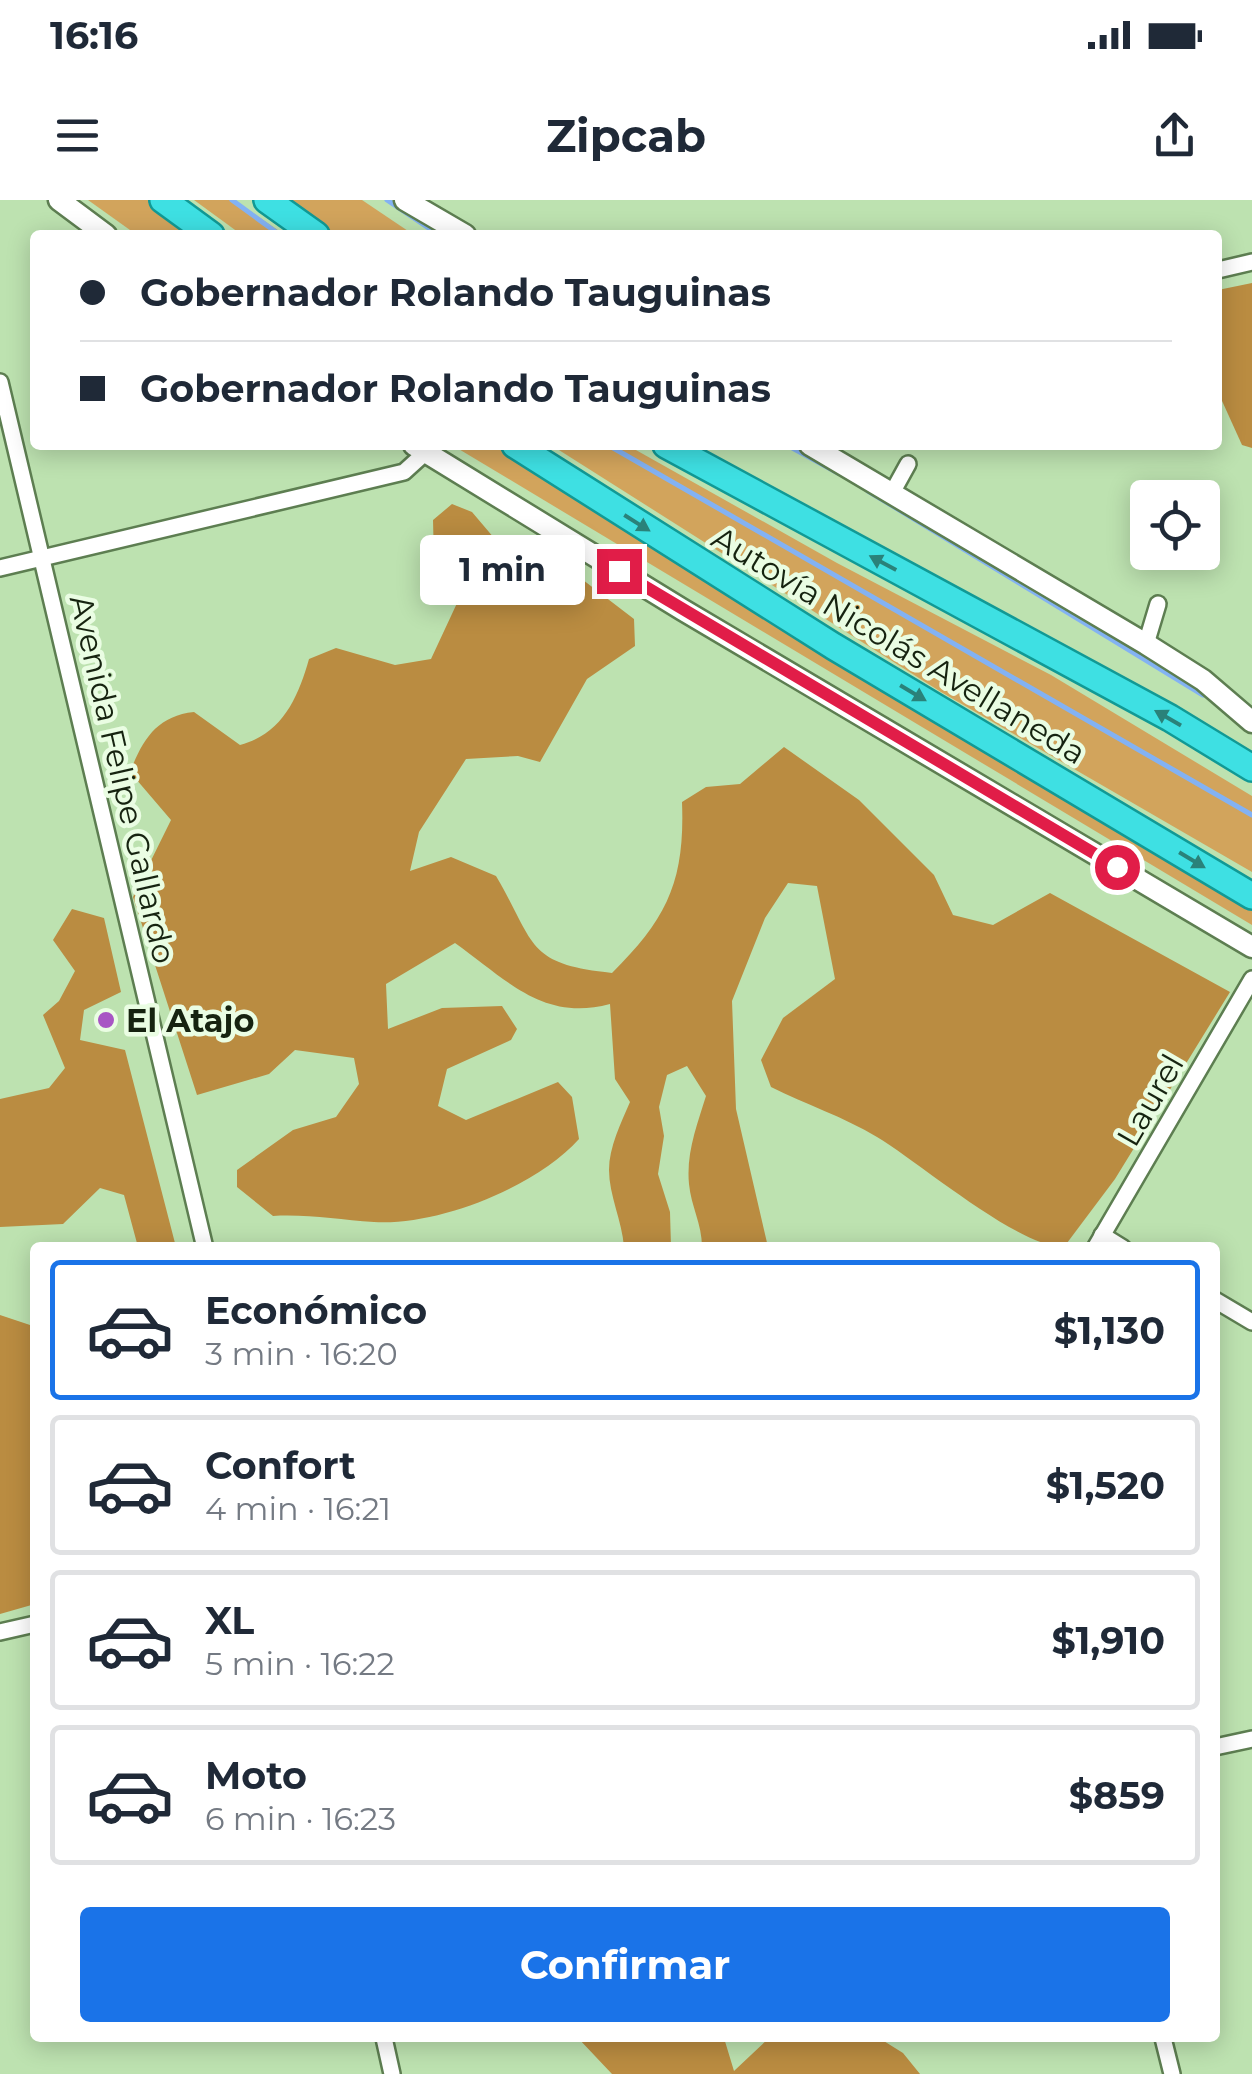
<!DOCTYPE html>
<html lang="es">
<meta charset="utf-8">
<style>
body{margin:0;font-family:Montserrat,sans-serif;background:#f6f6f7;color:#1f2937;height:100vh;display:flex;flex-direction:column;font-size:38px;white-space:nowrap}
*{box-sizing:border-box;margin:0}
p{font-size:32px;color:#747a83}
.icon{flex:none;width:55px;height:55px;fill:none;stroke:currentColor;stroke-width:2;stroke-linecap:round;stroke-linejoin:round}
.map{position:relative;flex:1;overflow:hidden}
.drawer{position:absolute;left:30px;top:1042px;width:1190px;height:800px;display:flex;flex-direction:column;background:#fff;border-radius:10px;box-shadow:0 5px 25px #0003}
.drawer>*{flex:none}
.guide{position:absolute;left:30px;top:30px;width:1192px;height:220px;border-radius:10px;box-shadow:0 5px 25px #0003;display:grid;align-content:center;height:220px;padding:0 50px;background:#fff}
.fabs{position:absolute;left:1130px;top:280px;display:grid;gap:20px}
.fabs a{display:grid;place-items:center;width:90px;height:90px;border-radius:10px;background:#fff;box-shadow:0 5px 25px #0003;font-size:50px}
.end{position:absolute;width:45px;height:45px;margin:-22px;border:12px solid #e11d48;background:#fff;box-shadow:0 0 0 5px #fff}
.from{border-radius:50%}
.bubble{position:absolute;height:70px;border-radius:10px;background:#fff;box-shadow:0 5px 25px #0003;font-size:32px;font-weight:700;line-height:70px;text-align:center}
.guide b{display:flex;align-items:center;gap:35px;height:95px;font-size:38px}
.guide b+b{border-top:2px solid #e0e1e3}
.guide i{width:25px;height:25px;background:#1f2937}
ul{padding:18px 0 0;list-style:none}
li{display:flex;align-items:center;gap:30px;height:140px;margin:0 20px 15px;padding:0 30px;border:5px solid #e0e1e3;border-radius:10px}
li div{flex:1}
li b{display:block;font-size:38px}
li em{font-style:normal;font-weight:700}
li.on{border-color:#1a73e8}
li>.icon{width:90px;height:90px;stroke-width:1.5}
.primary-button{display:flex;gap:20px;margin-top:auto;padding:20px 50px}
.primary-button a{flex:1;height:115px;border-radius:10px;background:#1a73e8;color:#fff;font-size:40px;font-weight:700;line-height:115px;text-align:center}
.status{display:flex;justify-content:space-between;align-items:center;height:70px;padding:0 50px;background:#fff;direction:ltr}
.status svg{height:28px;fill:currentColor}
header{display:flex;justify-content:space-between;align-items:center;height:130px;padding:0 50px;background:#fff;font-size:45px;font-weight:700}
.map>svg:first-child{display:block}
.green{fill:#d2a45c}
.forest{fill:#ba8c41}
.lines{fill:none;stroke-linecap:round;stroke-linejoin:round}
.stream{stroke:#83b2f3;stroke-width:5}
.minor-casing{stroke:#5d7e51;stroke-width:20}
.tertiary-casing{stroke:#5d7e51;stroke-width:25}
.trunk-casing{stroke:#119995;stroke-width:30}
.minor{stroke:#fff;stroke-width:15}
.tertiary{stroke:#fff;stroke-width:20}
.trunk{stroke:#3ee0e3;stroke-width:25}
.oneway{fill:#2a827a}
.route{stroke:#e11d48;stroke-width:12}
.poi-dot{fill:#a855c4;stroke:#eafde3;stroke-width:4}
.labels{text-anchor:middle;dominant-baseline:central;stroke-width:9;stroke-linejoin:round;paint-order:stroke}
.street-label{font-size:32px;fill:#162310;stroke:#eafde3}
.poi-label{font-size:32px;font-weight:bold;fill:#162310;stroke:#eafde3;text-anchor:start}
</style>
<div class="status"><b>16:16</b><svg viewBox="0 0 49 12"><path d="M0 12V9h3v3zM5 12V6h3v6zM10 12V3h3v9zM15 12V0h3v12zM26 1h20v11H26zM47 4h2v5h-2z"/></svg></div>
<header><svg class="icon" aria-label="menu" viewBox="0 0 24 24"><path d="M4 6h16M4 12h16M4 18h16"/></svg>Zipcab<svg class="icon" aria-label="share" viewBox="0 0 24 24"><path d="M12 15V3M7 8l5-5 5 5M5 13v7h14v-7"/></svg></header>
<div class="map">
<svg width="1252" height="1874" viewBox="0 0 1252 1874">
<rect width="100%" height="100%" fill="#bde2b0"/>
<g class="green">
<path d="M88 0H148L196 35H137Z"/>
<path d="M194 0H234L285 35H242Z"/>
<path d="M286 0H362L414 35H336Z"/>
<path d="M452 245H499L650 343 1252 704V725Z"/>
<path d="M551 245H627L837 363 1051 475 1252 596V672L941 492Z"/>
</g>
<g class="forest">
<path d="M1252 83V248L1242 245 1218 192V90Z"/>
<path d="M452 304 472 312 511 358 570 370 634 419 635 446 587 479 540 562 518 556 466 559 419 632 410 671 451 657 496 676C536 744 525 764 612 773 668 718 685 680 682 602L706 587 740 584 784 547 859 600 934 675 953 715 993 725 1050 693 1230 792 1115 979 1064 1047C1019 1048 919 962 877 937 844 917 805 904 771 887L761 860 783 818 835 779 817 686 788 683 765 718 732 801 736 909 768 1047H702C702 1024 691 1006 689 984 686 953 697 925 706 896L687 866 667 875 659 907 664 936 658 974 670 1012 671 1047H624C622 1021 609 995 609 970 609 947 621 923 630 902L615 879 610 804C543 822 507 780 455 743L386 784 388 829 442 808 502 806 517 829 511 840 447 869 438 906 466 920 558 882 572 897 579 939C537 986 439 1026 374 1022 339 1020 308 1014 273 1016L237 987V970L293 930 336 917 359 884 354 858 295 850 269 874 197 895 133 697 171 620 130 572C143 539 157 516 194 512L240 545C282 534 298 498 309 459L336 448 395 465 431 459 458 401 434 360 433 320Z"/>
<path d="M72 709 104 718 121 792 84 810 80 840 125 850 176 1047H138L124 995 100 988 63 1024 0 1027V899L49 888 65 868 43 815 59 801 75 771 53 740Z"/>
<path d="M0 1115 30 1125 35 1122V1404L0 1414Z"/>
<path d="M578 1838H724L734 1871 769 1838H879L903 1853 920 1874H612Z"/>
</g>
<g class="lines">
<g class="stream">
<path d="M232 0 280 35"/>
<path d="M387 0 439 35"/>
<path d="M608 245 1252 615"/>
<path d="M787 245 838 273"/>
<path d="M868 291 1203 495"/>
</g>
<defs>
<g id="minor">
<path d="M1218 70 1252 62"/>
<path d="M0 182 205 1048"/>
<path d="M892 293 908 264"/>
<path d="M0 368 404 272 426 252"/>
<path d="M1146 444 1158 404"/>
<path d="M1102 1035 1123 1048"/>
<path d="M1095 1048 1252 779"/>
<path d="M1215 1100 1252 1122"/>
<path d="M0 1432 35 1424"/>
<path d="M1215 1547 1252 1539"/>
<path d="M384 1838 392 1874"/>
<path d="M1163 1838 1172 1874"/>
</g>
<g id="tertiary">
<path d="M59 0 106 35"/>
<path d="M405 0 465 35"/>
<path d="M414 245 683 410 1252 747"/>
<path d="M810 245 1146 444 1203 480 1252 522"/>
</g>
<g id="trunk">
<path d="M163 0 211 35"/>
<path d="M267 0 316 35"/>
<path d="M515 245 833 446 1252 696"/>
<path d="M666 245 1170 518 1252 568"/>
</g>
</defs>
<use href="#minor" class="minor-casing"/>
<use href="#tertiary" class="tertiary-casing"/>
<use href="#trunk" class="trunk-casing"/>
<use href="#minor" class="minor"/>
<use href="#tertiary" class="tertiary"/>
<use href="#trunk" class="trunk"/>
</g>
<defs><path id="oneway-solid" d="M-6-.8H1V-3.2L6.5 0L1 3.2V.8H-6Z" transform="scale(2.5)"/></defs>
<g class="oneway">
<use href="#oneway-solid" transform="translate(637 323) rotate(32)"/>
<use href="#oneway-solid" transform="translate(883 363) rotate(-152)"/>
<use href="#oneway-solid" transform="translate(913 493) rotate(31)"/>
<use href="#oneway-solid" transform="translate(1168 518) rotate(-150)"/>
<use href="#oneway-solid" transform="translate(1192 660) rotate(31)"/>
</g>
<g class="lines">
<path class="route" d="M619 371 1117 667"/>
</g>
<circle class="poi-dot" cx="106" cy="820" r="10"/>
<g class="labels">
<g class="street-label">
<text transform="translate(899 445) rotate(31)">Autovía Nicolás Avellaneda</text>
<text transform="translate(123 579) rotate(77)">Avenida Felipe Gallardo</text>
<text transform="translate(1150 900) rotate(-60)">Laurel</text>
</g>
<g class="poi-label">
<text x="126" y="820">El Atajo</text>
</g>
</g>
</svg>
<div class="fabs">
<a><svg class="icon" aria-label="locate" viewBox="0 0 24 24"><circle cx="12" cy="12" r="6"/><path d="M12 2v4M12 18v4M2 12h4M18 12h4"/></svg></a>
</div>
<i class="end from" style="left:1117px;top:667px"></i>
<i class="end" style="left:619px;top:371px"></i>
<div class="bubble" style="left:420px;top:335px;width:165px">1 min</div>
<div class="guide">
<b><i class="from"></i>Gobernador Rolando Tauguinas</b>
<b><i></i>Gobernador Rolando Tauguinas</b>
</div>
<section class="drawer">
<ul>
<li class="on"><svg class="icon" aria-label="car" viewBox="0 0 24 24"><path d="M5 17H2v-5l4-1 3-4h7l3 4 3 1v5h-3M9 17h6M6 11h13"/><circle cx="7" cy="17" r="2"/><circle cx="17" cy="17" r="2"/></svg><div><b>Económico</b><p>3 min · 16:20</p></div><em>$1,130</em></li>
<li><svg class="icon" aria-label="car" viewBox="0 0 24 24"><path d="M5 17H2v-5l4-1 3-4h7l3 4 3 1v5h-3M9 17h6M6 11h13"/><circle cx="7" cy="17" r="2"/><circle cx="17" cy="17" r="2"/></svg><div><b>Confort</b><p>4 min · 16:21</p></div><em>$1,520</em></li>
<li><svg class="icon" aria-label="car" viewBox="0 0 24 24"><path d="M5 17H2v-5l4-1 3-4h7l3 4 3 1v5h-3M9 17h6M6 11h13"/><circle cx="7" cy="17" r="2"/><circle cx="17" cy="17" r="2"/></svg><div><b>XL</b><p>5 min · 16:22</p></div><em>$1,910</em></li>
<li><svg class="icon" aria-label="car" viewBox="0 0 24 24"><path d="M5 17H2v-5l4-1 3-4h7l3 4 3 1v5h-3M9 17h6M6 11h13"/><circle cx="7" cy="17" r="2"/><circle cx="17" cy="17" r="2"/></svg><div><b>Moto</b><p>6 min · 16:23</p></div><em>$859</em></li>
</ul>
<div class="primary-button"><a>Confirmar</a></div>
</section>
</div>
